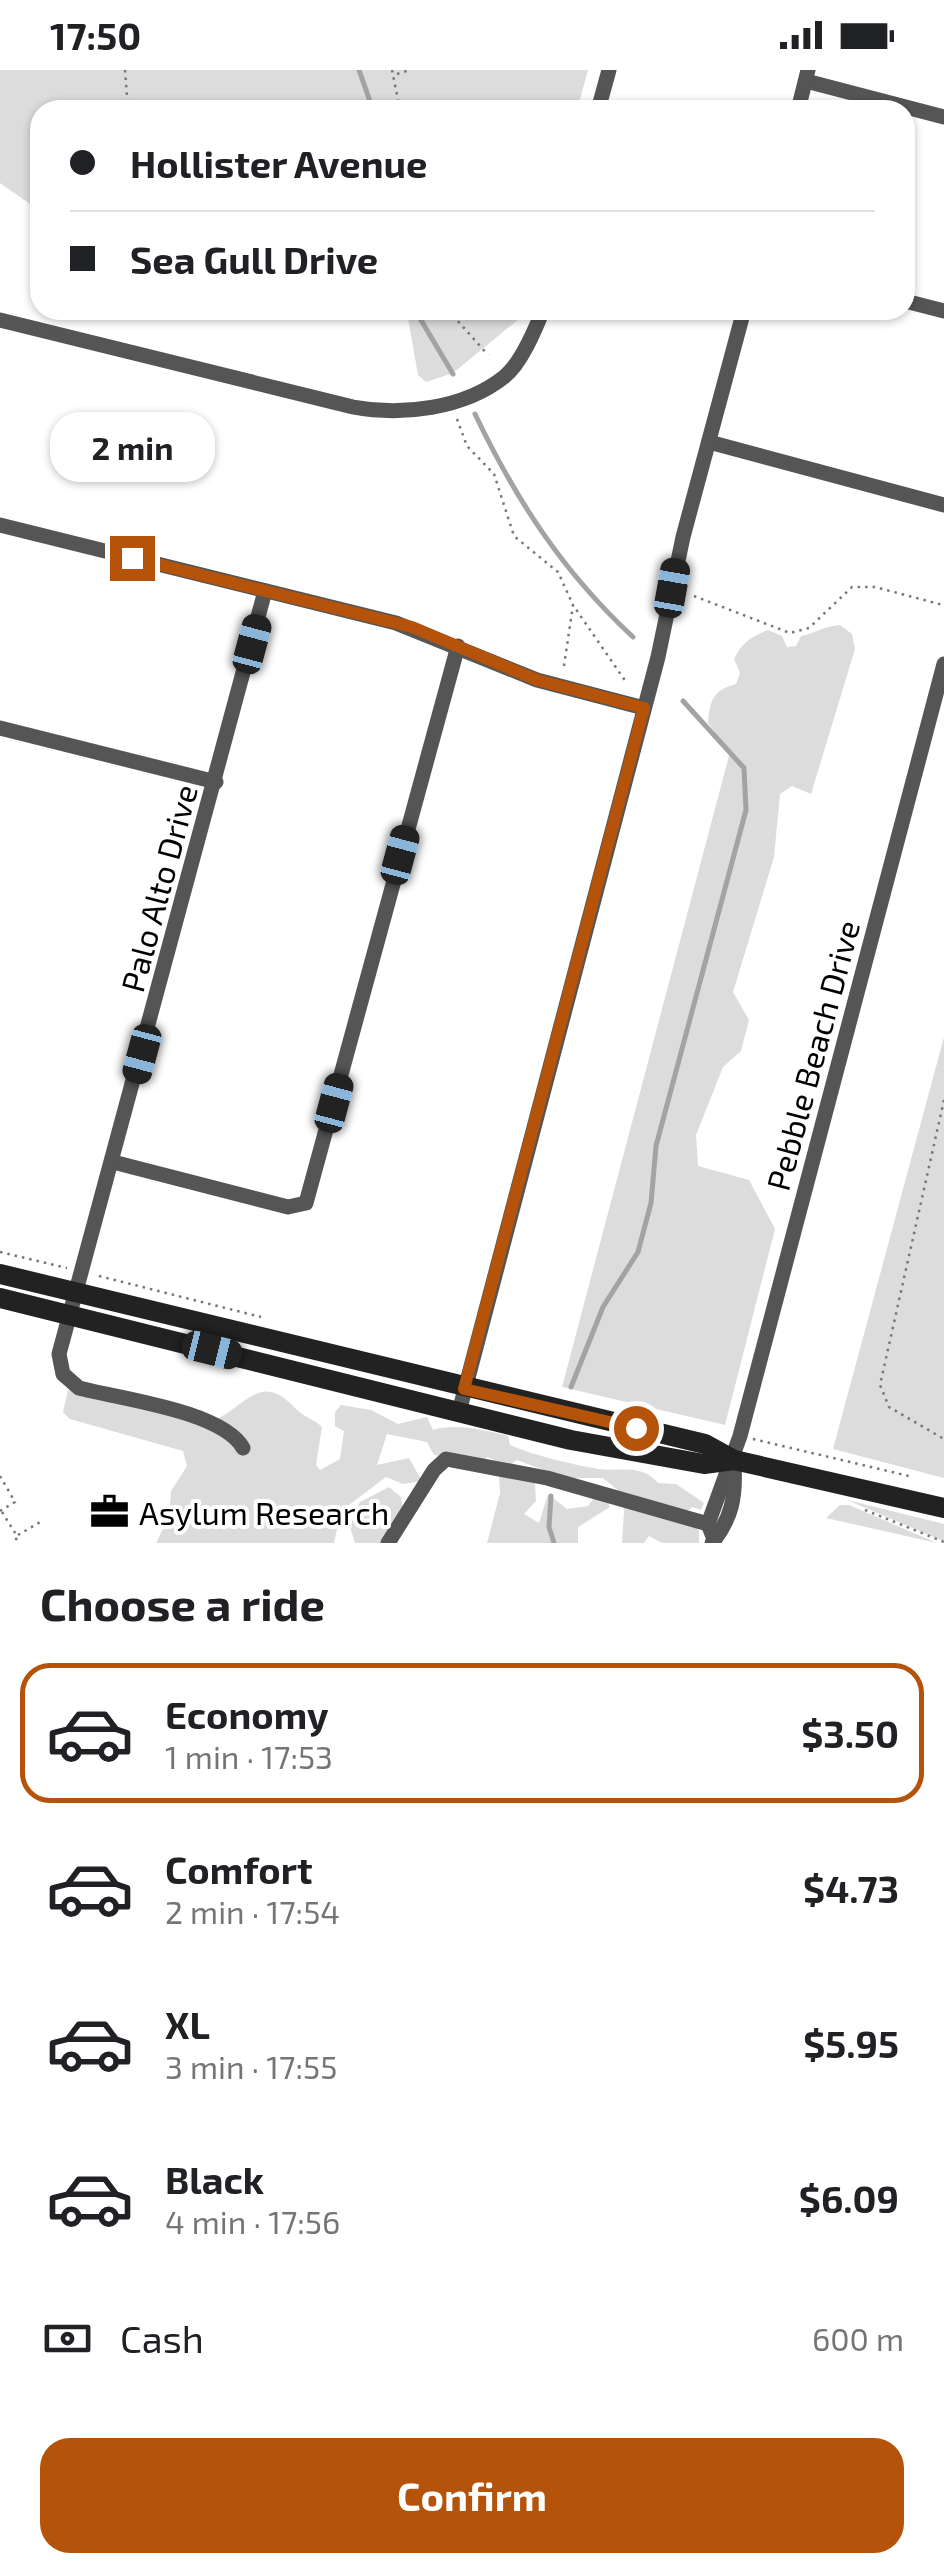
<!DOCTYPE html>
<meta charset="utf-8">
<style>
body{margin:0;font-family:"Exo 2",sans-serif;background:#f2f2f2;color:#202124;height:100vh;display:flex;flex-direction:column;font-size:38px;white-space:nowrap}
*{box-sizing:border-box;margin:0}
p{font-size:32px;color:#757577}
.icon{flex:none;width:55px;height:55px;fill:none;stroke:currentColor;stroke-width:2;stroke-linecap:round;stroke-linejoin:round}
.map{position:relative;height:1473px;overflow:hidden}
.details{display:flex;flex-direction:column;background:#fff;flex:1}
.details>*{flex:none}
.guide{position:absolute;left:30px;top:30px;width:885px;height:220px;border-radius:30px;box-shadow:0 2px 8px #0004;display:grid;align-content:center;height:220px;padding:0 40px;background:#fff}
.end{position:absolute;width:45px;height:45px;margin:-22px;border:12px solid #b45309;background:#fff;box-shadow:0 0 0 5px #fff}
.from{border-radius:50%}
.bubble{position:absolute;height:70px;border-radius:30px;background:#fff;box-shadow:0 2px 8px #0004;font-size:32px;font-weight:700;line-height:70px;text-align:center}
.car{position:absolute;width:30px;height:60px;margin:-30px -15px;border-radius:12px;box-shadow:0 0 8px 2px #0007;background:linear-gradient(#222 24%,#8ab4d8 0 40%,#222 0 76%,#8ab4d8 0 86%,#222 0)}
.guide b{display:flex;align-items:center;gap:35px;height:95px;font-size:38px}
.guide b+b{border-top:2px solid #e0e0e0}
.guide i{width:25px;height:25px;background:#202124}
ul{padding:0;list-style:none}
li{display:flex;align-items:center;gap:30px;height:140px;margin:0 20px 15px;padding:0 20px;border:5px solid transparent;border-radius:30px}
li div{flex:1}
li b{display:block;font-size:38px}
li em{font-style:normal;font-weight:700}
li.on{border-color:#b45309}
li>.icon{width:90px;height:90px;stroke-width:1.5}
h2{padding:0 40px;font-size:45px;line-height:120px}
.pay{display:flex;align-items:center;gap:25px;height:110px;padding:0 40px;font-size:38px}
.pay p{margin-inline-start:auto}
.button{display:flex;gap:20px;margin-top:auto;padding:20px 40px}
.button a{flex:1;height:115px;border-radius:30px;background:#b45309;color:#fff;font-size:40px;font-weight:700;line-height:115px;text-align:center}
.status{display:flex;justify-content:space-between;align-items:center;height:70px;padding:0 50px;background:#fff;direction:ltr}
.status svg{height:28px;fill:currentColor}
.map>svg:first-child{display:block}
.green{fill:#dcdcdc}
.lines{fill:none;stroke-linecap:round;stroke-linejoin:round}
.stream{stroke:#a3a3a3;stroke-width:5}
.path{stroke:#777;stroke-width:2.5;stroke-dasharray:2.5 5;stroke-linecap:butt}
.street{stroke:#555;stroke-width:15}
.secondary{stroke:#222;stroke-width:20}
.route{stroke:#b45309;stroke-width:12}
.labels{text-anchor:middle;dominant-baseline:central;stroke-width:8;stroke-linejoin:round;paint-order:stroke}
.street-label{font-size:32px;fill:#000;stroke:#fff}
.poi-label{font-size:32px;fill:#000;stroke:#fff;text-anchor:start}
</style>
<div class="status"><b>17:50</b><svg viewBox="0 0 49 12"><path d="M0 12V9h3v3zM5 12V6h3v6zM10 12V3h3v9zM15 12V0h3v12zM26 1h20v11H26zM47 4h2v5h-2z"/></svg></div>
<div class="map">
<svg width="944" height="1473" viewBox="0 0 944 1473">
<rect width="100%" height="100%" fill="#fff"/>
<g class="green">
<path d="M0 0H588L577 40H40V141L0 113Z"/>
<path d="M396 240H530L453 303 426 312 418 305 407 243Z"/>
<path d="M840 555 852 564 855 579 811 724 792 716 780 724 774 787 733 922 749 950 741 981 723 997 696 1065 698 1096 749 1110 775 1159 725 1355 562 1317 730 682 708 653C710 630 713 620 736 614L740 603 734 589C742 572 751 567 768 560L782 566 787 577 796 576 801 566C816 563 824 556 840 555Z"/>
<path d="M944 967V1408L833 1379Z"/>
<path d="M68 1320 214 1350C246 1338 260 1299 296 1339 304 1347 315 1350 322 1357L316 1395 320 1400 340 1389 344 1361 335 1356V1342L341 1335 371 1340 398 1354 427 1347 433 1360C454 1353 485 1360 508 1366L510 1375C535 1386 571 1394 598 1399 620 1402 641 1393 658 1413L676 1414 704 1433 701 1440 692 1437 685 1443 699 1461V1473H662L649 1466 644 1473H622L625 1426 603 1408H565L517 1390 507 1397 488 1387 478 1393 434 1385 427 1372 387 1364 377 1395 409 1388 422 1411 403 1414 386 1407 345 1438 331 1456 337 1459 334 1473H156L169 1447 171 1421 187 1396 183 1381 70 1349 63 1342Z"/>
<path d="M499 1405 535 1413 536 1431 524 1444 539 1453 548 1424 567 1439 588 1436 596 1425 607 1430 610 1437 578 1457V1473H487L500 1423Z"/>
<path d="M389 1417 401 1427 405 1450 391 1473H355L350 1457 360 1432Z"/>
<path d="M847 1430 944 1454V1471L938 1469Z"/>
<path d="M840 1435H849L937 1473 826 1448Z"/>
</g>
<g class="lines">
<g class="stream">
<path d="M359 0 373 40"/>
<path d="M415 240 453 304"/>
<path d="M475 344C516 430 563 502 633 567"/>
<path d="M571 1317 603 1237 638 1182 651 1133 656 1076 746 740 744 698 683 631"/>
<path d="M551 1426 549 1457 554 1473"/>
</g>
<g class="path">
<path d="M125 0 128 40"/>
<path d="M392 0 400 40"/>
<path d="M397 4 410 0"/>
<path d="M448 240 488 285"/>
<path d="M457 349 467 376 494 404 514 466 558 502 573 535"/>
<path d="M694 526 790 563 809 558 852 517H875L943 535"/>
<path d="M564 596 573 535 626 612"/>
<path d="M944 1030 880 1315 889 1337 944 1369"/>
<path d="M0 1182 67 1198"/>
<path d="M99 1206 261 1247"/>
<path d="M753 1369 909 1406"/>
<path d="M0 1406 15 1432 0 1441"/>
<path d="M865 1440 944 1472"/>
<path d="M2 1442 17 1466 15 1473"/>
<path d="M18 1465 42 1451"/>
</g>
<g class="street">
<path d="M806 11 944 47"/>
<path d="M598 40 609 0"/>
<path d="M798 40 808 0"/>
<path d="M905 231 944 241"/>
<path d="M0 250 353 337C401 346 464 339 504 307 521 294 535 260 543 240"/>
<path d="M709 372 944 435"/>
<path d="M0 455 396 553 537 610 644 638"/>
<path d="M0 658 216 712"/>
<path d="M113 1092 288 1137 306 1133 458 576"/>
<path d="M459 1342 658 587 683 467 744 240"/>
<path d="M243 1378C222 1341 121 1329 79 1318L63 1304 59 1284 265 521"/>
<path d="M714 1469 708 1454 740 1366 944 594"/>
<path d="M388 1473 434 1400 446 1389 547 1408 708 1454"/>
<path d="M712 1473C732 1448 736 1427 734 1394"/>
</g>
<g class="secondary">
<path d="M0 1204 705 1374 734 1390 944 1438"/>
<path d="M0 1228 571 1370 704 1394 734 1390"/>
</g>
</g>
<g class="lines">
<path class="route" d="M132 488 412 557 537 610 644 638 464 1319 636 1358"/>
</g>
<defs>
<symbol id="office-bare" viewBox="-9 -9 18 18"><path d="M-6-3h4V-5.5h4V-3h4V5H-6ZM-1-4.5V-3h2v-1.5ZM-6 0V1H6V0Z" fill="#000" stroke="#fff" stroke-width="2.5" paint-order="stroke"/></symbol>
</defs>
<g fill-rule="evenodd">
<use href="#office-bare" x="82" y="1414" width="55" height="55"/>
</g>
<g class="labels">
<g class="street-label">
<text transform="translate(158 818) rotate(-75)">Palo Alto Drive</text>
<text transform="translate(812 985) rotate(-75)">Pebble Beach Drive</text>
</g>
<g class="poi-label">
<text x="139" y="1442">Asylum Research</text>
</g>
</g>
</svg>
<i class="end from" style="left:636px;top:1358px"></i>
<i class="end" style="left:132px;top:488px"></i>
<div class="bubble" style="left:50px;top:342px;width:165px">2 min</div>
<i class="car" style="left:672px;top:518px;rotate:10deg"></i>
<i class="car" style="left:252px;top:574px;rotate:15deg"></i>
<i class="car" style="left:400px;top:785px;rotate:15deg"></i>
<i class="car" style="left:142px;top:984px;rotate:195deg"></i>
<i class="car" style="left:334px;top:1033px;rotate:15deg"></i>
<i class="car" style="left:212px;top:1280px;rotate:104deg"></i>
<div class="guide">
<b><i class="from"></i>Hollister Avenue</b>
<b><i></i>Sea Gull Drive</b>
</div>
</div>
<section class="details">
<h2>Choose a ride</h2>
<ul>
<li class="on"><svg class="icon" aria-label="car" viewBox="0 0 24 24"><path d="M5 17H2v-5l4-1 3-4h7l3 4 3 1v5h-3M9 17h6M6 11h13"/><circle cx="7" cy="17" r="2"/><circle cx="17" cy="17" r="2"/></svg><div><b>Economy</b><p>1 min · 17:53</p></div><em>$3.50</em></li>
<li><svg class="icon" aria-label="car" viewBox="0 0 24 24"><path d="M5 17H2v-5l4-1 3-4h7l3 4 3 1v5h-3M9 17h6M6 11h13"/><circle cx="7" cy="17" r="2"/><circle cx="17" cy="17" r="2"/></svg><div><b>Comfort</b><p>2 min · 17:54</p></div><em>$4.73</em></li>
<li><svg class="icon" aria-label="car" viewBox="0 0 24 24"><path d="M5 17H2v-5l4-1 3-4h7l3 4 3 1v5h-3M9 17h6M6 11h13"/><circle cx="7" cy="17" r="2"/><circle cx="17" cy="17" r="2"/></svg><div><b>XL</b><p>3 min · 17:55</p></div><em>$5.95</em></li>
<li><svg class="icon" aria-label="car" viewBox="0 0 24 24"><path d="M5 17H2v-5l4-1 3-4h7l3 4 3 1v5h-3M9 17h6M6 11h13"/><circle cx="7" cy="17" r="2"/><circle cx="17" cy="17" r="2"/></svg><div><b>Black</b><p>4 min · 17:56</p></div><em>$6.09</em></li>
</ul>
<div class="pay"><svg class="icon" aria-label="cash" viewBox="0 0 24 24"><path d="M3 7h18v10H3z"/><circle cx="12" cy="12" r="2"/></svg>Cash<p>600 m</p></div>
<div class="button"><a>Confirm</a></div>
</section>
